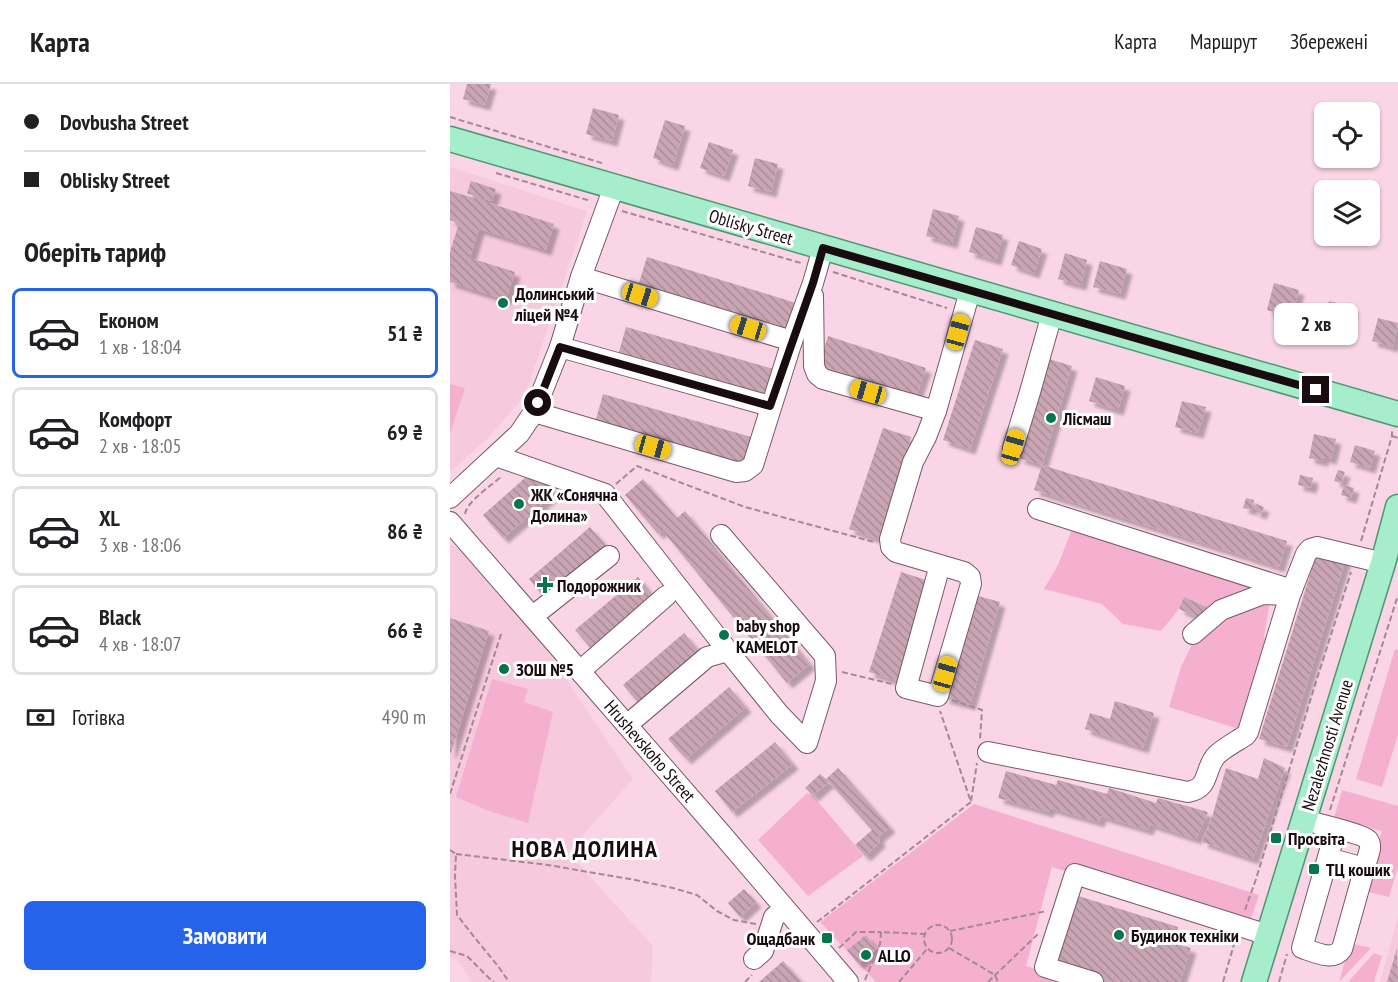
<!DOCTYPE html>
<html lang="uk">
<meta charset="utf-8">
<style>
body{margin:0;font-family:"PT Sans Narrow",sans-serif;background:#f2f2f2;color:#202124;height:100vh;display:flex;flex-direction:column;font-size:22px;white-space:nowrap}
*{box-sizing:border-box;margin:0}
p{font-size:20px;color:#757577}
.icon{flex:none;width:33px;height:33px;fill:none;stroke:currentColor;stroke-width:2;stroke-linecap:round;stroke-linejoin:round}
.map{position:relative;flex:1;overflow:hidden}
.panel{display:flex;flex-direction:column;background:#fff;width:450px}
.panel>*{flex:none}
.hud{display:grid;align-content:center;height:132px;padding:0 24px;background:#fff}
.buttons{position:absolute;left:864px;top:18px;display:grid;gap:12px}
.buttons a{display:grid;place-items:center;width:66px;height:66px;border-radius:9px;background:#fff;box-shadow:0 2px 4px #0004;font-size:30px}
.end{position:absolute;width:27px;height:27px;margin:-14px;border:8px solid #180c11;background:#fff;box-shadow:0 0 0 3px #fff}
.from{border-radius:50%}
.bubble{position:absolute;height:42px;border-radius:9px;background:#fff;box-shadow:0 2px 4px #0004;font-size:20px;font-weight:700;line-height:42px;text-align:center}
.car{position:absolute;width:18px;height:36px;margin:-18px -9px;border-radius:8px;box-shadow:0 0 4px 2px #0007;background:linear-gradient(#f5c518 24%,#345 0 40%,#f5c518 0 76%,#345 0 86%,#f5c518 0)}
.hud b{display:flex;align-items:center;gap:21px;height:57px;font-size:22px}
.hud b+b{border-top:2px solid #e0e0e0}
.hud i{width:15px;height:15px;background:#202124}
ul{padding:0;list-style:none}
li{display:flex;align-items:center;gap:18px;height:90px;margin:0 12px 9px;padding:0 12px;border:3px solid #e0e0e0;border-radius:9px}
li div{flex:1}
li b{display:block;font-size:22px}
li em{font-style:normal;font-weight:700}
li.active{border-color:#2563eb}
li>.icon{width:54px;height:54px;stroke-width:1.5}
h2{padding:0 24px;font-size:27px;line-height:72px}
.pay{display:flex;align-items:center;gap:15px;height:66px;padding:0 24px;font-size:22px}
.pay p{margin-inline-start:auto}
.primary-button{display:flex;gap:12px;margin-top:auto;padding:12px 24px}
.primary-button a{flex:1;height:69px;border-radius:9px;background:#2563eb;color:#fff;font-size:24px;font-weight:700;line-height:69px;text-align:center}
header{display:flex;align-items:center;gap:36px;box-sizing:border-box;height:84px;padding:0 30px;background:#fff;border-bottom:2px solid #e0e0e0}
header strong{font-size:28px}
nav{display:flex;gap:33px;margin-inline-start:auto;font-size:21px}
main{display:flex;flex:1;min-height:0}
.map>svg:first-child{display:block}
.built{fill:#f6c9dd}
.green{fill:#f5b0d0}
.building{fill:url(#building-back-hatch);filter:url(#shadow)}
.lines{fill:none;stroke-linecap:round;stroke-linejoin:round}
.minor-casing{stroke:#795968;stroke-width:22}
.major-casing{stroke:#4e9674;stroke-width:27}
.path{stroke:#a48994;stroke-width:2;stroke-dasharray:6 3;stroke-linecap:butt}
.minor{stroke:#fff;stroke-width:20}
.major{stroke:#a6edcc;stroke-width:24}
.route{stroke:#180c11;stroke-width:8}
.poi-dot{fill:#06744d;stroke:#fff;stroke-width:2}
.labels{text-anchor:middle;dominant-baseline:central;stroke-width:6;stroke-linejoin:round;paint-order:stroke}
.street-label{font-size:18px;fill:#180c11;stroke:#fff}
.poi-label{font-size:18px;font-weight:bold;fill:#180c11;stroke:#fff;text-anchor:start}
.district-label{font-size:24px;font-weight:bold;letter-spacing:1.5px;fill:#180c11;stroke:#fff}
</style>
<header>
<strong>Карта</strong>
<nav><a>Карта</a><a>Маршрут</a><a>Збережені</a></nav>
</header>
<main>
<section class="panel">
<div class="hud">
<b><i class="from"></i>Dovbusha Street</b>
<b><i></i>Oblisky Street</b>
</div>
<h2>Оберіть тариф</h2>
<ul>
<li class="active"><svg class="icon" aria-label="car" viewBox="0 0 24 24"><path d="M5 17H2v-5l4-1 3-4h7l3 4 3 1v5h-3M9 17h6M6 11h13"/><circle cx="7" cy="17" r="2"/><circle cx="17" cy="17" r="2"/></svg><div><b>Економ</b><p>1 хв · 18:04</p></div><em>51 ₴</em></li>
<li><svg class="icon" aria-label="car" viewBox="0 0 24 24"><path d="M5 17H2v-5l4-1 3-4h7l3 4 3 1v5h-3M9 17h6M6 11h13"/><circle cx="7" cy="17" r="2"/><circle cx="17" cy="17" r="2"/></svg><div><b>Комфорт</b><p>2 хв · 18:05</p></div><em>69 ₴</em></li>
<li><svg class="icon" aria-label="car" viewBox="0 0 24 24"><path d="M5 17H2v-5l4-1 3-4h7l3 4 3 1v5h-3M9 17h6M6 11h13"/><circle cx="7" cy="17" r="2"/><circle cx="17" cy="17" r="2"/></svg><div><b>XL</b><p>3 хв · 18:06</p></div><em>86 ₴</em></li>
<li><svg class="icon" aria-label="car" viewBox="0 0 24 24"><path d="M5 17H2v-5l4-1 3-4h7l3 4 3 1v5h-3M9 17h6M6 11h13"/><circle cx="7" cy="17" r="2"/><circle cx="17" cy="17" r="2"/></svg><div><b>Black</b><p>4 хв · 18:07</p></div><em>66 ₴</em></li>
</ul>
<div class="pay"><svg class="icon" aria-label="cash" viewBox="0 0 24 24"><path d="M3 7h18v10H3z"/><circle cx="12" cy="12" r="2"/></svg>Готівка<p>490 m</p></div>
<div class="primary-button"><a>Замовити</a></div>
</section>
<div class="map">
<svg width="948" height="898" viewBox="0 0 948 898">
<defs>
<pattern id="building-back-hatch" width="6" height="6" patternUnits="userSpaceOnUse" patternTransform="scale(1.5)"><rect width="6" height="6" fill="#c9a5b4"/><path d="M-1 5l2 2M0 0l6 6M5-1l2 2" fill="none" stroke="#ac8d9a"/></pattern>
<filter id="shadow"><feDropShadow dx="5.5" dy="5.5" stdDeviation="1.5" flood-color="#0004"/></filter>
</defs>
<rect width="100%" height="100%" fill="#fad5e5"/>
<g class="built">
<path d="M0 83 137 127 75 312 36 356 0 388Z"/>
<path d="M0 461 35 474 183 695 118 768 203 862 201 898H22L4 872 0 873Z"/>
<path d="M948 833V898H930Z"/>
</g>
<g class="green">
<path d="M0 300 15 304 0 349Z"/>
<path d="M625 437 842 506 820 518 814 552 822 569 798 648 719 623 731 583 749 546 770 525 757 523 734 513 729 525 711 547 673 540 652 520 594 505 608 481Z"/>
<path d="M945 565 948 566V651L932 703 906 695Z"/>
<path d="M42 595 78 605 74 618 103 628 78 739 39 727 6 713Z"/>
<path d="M892 706 948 722V783L939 813 915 807 932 747 884 734Z"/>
<path d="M357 709 363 712 405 761 413 772 358 812 308 756Z"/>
<path d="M524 720 809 811 798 844 602 783 576 882 629 898H426L370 838Z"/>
<path d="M900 859 921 864 889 898Z"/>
<path d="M924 869 932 872 924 898H898Z"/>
</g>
<g class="building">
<path d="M17 0H41L35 21 13 15Z"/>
<path d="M143 24 169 31 162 57 136 50Z"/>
<path d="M215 36 235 42 223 81 203 74Z"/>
<path d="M259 58 283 66 274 92 250 84Z"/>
<path d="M305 74 328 80 321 108 298 102Z"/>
<path d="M21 97 46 105 42 117 34 115 33 117 104 140 96 166 29 145 20 174 65 188 56 216 0 198V168L9 139 0 136V107L24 114 25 112 17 109Z"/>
<path d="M483 125 509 132 502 159 476 152Z"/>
<path d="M526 143 553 151 546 176 519 168Z"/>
<path d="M569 157 592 165 584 189 561 181Z"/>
<path d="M615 169 637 176 631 201 608 195Z"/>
<path d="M197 173 346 219 338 245 189 199Z"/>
<path d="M650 177 677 185 670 210 643 203Z"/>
<path d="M824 199 849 206 842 233 817 226Z"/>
<path d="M879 217 903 223 896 250 873 244Z"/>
<path d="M928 234 948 239 943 263 922 257Z"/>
<path d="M176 243 327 286 318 318 167 275Z"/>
<path d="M378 252 476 284 466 313 369 281Z"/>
<path d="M525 256 553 265 520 365 493 356Z"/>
<path d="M599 275 622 282 592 381 837 457 829 483 584 406 592 381 569 374Z"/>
<path d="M646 293 675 302 668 326 639 317Z"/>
<path d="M153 310 301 353 293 382 145 339Z"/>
<path d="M732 317 756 323 748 349 725 343Z"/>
<path d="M433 344 461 353 428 455 399 445Z"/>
<path d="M864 350 886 355 881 375 873 373V377L859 374Z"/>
<path d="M905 361 925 367 920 384 900 378Z"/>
<path d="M85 385 106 408 53 454 33 431Z"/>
<path d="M888 386 895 388 891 399 884 397Z"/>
<path d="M850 391 863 394 861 404 848 401Z"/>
<path d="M193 395 227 434 235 427 360 580 337 599 212 446 208 450 175 411Z"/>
<path d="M894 401 904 404 901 414 891 411Z"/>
<path d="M796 414 804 416 802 426 793 424Z"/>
<path d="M806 420 814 423 811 430 804 427Z"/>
<path d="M140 443 159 465 97 517 79 495Z"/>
<path d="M868 465 896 474 837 663 809 655Z"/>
<path d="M451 488 479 497 447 597 419 588Z"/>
<path d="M188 493 208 517 145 569 125 546Z"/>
<path d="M524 511 550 518 520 621 494 614Z"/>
<path d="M734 513 757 523 752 535 729 525Z"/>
<path d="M0 534 39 547 1 669H0Z"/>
<path d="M234 549 251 569 190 621 173 601Z"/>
<path d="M279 603 296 623 236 675 218 655Z"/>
<path d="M665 617 704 629 693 664 635 645 640 629 660 635Z"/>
<path d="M325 658 343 680 282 728 265 707Z"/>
<path d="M814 674 835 684 803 775 752 758 762 733 776 684 808 695Z"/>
<path d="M388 684 440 743 428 753 430 758 415 772 405 761 422 746 379 698 363 712 355 704 370 690 376 695Z"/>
<path d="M556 687 606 701 608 696 657 710 659 704 706 719 708 714 758 728 746 755 700 740 698 746 651 732 649 738 600 724 598 728 548 714Z"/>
<path d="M294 805 306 818 290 833 278 819Z"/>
<path d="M625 811 728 843 723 859 741 864 730 898H661L603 880Z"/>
<path d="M416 851 427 865 408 880 397 866Z"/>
<path d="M947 864 948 898H937Z"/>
<path d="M333 877 352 898H309Z"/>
</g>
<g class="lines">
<defs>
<g id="minor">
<path d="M131 193 342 257 363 199 373 164"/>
<path d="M363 212 364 282 367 290 373 295 486 327"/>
<path d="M110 263 320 322"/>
<path d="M84 328 286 388 295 387 303 381 342 257"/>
<path d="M563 364 580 308 602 230"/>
<path d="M46 372 155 410 278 567 257 573 177 641"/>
<path d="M0 414 69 350 84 328 110 263 131 193 164 103"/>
<path d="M588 425 842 506"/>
<path d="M0 438 269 747 398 898"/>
<path d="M271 451 375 572 376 597 357 659 329 630 278 567"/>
<path d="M490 481 456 604 488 612 521 500 520 493 514 488 446 468 441 463 440 455 463 378 476 353 486 327 520 207"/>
<path d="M83 532 159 472"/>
<path d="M743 550 771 526 813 510 838 511"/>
<path d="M130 587 216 512"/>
<path d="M538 668 738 708C760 704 754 687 765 673 770 666 789 656 796 651L798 648 840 511 856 470 860 465 867 463 933 479"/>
<path d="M854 736C865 739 913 750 918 756 921 760 920 761 920 765L892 865C883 878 865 868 852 864L886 745"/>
<path d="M878 774 914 784"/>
<path d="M304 875 313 867 324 833 335 825"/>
<path d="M643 898 595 883 625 790 818 851"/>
</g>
<g id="major">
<path d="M0 55 948 330"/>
<path d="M804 898 933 479 948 423"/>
</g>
</defs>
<use href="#minor" class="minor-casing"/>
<use href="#major" class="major-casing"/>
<g class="path">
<path d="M0 33 155 80"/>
<path d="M46 89 141 117"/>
<path d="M172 127 351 179"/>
<path d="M383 188 497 224"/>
<path d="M942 352 948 354"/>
<path d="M166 400 187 382 295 423 424 458"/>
<path d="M15 430C17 417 42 401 52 392"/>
<path d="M911 457 942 352V347"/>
<path d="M392 588 442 600"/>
<path d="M502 616 532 626 530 655"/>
<path d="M0 710 52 547"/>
<path d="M521 717 527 679"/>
<path d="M880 726 948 511"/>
<path d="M0 766 6 770 5 792 7 831 25 854 48 882 59 898"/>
<path d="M6 770 98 781 185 796 223 804 247 811 267 827 284 836 306 840"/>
<path d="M795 826 806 795 864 604 901 488"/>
<path d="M367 838 521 718 490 627"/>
<circle cx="488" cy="855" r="14"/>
<path d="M500 847 597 827"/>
<path d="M389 864 406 848H431"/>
<path d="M499 864 545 891 548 898"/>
<path d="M0 867 17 872 40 895 44 898"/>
<path d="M415 896 430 860 431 848 474 850"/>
<path d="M295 898 302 891"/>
<path d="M449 898 477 865"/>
<path d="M538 898 588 850"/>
<path d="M773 898 785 857"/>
<path d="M829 898 837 870"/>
</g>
<use href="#minor" class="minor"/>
<use href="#major" class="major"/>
</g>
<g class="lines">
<path class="route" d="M88 319 110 263 320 322 363 199 373 164 866 306"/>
</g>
<g class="poi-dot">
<circle cx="53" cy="219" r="6"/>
<circle cx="601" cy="334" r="6"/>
<circle cx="69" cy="420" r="6"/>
<path d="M92 492h6v6h6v6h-6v6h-6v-6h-6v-6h6z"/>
<circle cx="274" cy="551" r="6"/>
<circle cx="54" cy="585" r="6"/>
<rect x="820" y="748" width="12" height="12" rx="3"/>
<rect x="858" y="779" width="12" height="12" rx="3"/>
<circle cx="669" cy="851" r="6"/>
<rect x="371" y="848" width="12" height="12" rx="3"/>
<circle cx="416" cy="871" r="6"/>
</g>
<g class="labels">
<g class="street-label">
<text transform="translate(301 143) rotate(16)">Oblisky Street</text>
<text transform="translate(877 661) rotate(-73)">Nezalezhnosti Avenue</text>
<text transform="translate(200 667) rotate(49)">Hrushevskoho Street</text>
</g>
<g class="poi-label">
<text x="65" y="209">Долинський<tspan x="65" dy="21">ліцей №4</tspan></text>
<text x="613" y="334">Лісмаш</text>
<text x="81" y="410">ЖК «Сонячна<tspan x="81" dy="21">Долина»</tspan></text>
<text x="107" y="501">Подорожник</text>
<text x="286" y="541">baby shop<tspan x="286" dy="21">KAMELOT</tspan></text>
<text x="66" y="585">ЗОШ №5</text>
<text x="838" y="754">Просвіта</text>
<text x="876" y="785">ТЦ кошик</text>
<text x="681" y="851">Будинок техніки</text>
<text x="365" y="854" text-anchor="end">Ощадбанк</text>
<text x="428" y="871">ALLO</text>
</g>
<g class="district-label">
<text x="135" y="764">НОВА ДОЛИНА</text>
</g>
</g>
</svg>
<div class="buttons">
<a><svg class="icon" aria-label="locate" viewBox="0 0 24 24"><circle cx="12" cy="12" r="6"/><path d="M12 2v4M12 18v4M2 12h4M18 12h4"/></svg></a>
<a><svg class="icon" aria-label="layers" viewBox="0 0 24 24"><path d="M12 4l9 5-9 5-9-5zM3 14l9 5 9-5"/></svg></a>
</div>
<i class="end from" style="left:88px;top:319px"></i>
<i class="end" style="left:866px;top:306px"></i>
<div class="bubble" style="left:824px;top:219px;width:84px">2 хв</div>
<i class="car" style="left:190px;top:211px;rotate:107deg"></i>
<i class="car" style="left:298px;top:244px;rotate:287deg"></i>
<i class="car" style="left:508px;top:248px;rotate:15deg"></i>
<i class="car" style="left:418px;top:308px;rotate:286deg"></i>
<i class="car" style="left:203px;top:363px;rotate:106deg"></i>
<i class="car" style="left:563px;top:363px;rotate:16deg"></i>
<i class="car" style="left:495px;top:590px;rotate:16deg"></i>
</div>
</main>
